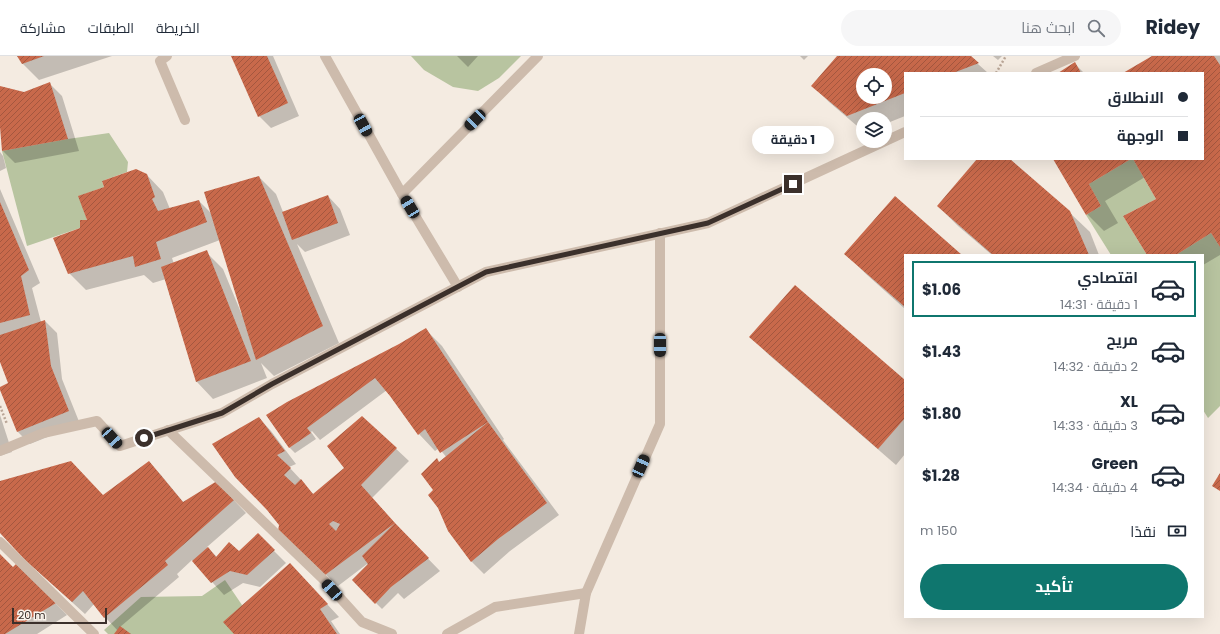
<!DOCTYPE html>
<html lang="ar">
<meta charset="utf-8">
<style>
body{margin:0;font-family:Poppins,Cairo,sans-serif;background:#f6f6f7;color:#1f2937;direction:rtl;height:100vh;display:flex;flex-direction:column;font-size:15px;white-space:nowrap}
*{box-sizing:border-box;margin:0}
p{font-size:13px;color:#747a83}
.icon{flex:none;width:22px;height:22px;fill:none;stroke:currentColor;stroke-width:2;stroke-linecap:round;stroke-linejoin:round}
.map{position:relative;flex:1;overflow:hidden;direction:ltr}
.panel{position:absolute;left:904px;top:198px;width:300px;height:364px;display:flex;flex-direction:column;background:#fff;border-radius:0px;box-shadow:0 4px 16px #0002;direction:rtl}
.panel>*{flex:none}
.top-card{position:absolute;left:904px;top:16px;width:300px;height:88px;border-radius:0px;box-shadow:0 4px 16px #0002;direction:rtl;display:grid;align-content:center;height:88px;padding:0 16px;background:#fff}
.fabs{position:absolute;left:856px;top:12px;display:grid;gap:8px}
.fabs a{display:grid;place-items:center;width:36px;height:36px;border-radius:50%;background:#fff;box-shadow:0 4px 16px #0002;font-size:20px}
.scale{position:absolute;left:12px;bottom:10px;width:95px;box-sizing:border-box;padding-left:4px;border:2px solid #3b302b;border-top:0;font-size:11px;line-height:14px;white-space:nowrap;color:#3b302b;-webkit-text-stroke:3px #fbf5ee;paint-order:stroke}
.end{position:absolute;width:18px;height:18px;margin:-9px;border:5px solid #3b302b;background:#fff;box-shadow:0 0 0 2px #fff}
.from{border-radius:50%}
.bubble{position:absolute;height:28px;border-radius:14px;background:#fff;box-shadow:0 4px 16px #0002;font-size:13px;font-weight:700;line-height:28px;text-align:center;direction:rtl}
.car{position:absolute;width:12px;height:24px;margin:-12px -6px;border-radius:5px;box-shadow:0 0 3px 1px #0007;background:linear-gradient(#222 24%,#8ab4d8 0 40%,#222 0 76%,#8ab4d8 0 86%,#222 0)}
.top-card b{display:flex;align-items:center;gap:14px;height:38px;font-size:15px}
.top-card b+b{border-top:1px solid #e0e1e3}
.top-card i{width:10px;height:10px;background:#1f2937}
ul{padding:7px 0 0;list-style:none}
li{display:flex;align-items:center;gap:12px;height:56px;margin:0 8px 6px;padding:0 8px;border:2px solid transparent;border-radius:0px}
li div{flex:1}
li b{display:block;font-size:15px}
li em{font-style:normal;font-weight:700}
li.selected{border-color:#0f766e}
li>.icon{width:36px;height:36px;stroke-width:1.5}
.pay{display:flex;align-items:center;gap:10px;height:44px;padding:0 16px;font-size:15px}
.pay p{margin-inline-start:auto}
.action{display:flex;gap:8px;margin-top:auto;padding:8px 16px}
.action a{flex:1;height:46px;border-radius:24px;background:#0f766e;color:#fff;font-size:16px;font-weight:700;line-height:46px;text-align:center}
header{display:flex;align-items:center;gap:24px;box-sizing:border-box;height:56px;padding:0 20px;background:#fff;border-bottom:1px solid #e0e1e3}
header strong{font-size:19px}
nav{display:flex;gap:22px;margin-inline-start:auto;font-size:14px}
.search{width:280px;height:36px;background:#f6f6f7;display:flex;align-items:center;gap:10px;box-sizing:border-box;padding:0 14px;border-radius:22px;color:#747a83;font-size:15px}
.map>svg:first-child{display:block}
.grass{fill:#b8c4a0}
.shadow{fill:#0003;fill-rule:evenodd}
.building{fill:url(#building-hatch);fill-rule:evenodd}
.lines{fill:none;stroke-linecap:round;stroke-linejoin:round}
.path{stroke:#b9a596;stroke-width:2.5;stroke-dasharray:2 2;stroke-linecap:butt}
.service{stroke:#cdbbac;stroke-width:10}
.minor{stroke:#cdbbac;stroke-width:10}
.route{stroke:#3b302b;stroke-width:5}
</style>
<header>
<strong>Ridey</strong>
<div class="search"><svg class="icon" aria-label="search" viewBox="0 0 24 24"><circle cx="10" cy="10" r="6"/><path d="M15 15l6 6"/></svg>ابحث هنا</div>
<nav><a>الخريطة</a><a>الطبقات</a><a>مشاركة</a></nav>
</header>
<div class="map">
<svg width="1220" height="578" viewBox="0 0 1220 578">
<defs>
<pattern id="building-hatch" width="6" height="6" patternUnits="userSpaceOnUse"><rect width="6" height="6" fill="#c8694b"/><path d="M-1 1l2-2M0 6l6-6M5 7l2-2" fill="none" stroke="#a4573f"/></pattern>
</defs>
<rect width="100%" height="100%" fill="#f4ebe1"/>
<g class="grass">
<path d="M411 0H521L499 22 478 35 453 31 424 14Z"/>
<path d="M109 77 128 106 127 116 102 125 104 131 79 140 87 164H80V172L27 190 2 95 68 83Z"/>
<path d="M1131 103H1133L1156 143 1123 160 1147 199H1111L1086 159 1101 150 1089 128Z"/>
<path d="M1211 177 1220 191V350L1208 362 1203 354V199H1176Z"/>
<path d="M225 524 242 549 234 578H108L104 574 141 541 202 540Z"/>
</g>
<g class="shadow">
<path d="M18 0H112L39 24 22 7Z"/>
<path d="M232 0H273L299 60 271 72 259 60Z"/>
<path d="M457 0H478L468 11Z"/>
<path d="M800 0H808L804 4Z"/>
<path d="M839 0H969L988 17H905V60L885 68V63H863V75L829 46 813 30ZM863 19H885V41H863Z"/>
<path d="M993 0H1002L998 4Z"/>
<path d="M1154 0H1220V199L1203 209V199H1148L1160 149 1145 121 1105 145 1118 167 1104 175 1087 158 1054 103H1203V17H1125Z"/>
<path d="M1075 8 1084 17H1060Z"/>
<path d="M50 28 62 40 79 95 15 107 3 95 0 59V31L24 37Z"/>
<path d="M0 96 3 100 6 112 0 115Z"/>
<path d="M978 103H1008L1069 156 1090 176 1099 199H992L958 170 938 150Z"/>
<path d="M146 118 163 136 170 153 199 145 213 159 259 121 276 138 283 156 328 140 340 153 350 179 305 196 297 188 339 287 274 320 261 307 267 322 213 343 197 326 166 223 153 227 144 219 86 234 69 217 82 173 88 165ZM220 184 243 258 242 259 223 213 206 196 174 208 172 202Z"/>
<path d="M0 133 40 227 32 232 41 266 45 265 57 277 62 323 80 368 30 388 18 376 0 332 10 328 0 304Z"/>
<path d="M846 198 961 199H905V253L866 218Z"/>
<path d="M425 273 442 290 504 383 503 384 559 459 510 495 484 518 472 506 449 474 435 434 447 402 439 392 435 395 419 378 387 334 320 384 312 375 311 376 316 383 295 397 289 391 267 359 399 290Z"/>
<path d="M751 281 905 325V398L896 409 768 298Z"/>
<path d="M0 359 12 396 0 400Z"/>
<path d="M362 361 409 405 372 442 407 481 440 515 404 543 398 537 382 553 353 524 368 509 367 508 338 530 292 487 280 469 259 362 271 375 296 408 289 411 302 425H301L314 439 346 412Z"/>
<path d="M149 406 161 419 184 447 229 439 246 457 207 491 217 501 239 497 258 479 286 507 260 531 243 527 224 539 192 504 177 518 179 521 120 571 129 578H115L118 575 105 561 94 548 85 558 39 516 0 476V427L103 440Z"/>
<path d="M0 499 13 512 17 508 67 559 37 578H0Z"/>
<path d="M290 508 339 561 331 565 340 578H236Z"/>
</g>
<g class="building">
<path d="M17 0H44L22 8Z"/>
<path d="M231 0H267L288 47 258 61Z"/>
<path d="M837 0H971L979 7 953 17H905V37L847 60 811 30ZM863 19H885V41H863Z"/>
<path d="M1152 0H1214L1220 9V191L1211 177 1176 199H1147L1123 160 1156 143 1133 103H1203V17H1123Z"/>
<path d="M1075 6 1081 17H1058Z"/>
<path d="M50 26 68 83 2 95 0 71V30L24 36Z"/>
<path d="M977 103H1010L1070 155 1089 199H993L937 150Z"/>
<path d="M1053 103H1131L1089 128 1101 150 1086 159Z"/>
<path d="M136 113 147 118 155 141 152 143 158 155 199 144 207 166 156 186 161 203 135 211 133 200 68 218 53 182 80 172V164H87L78 140 104 131 102 125Z"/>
<path d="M259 120 323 270 256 304 204 136Z"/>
<path d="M328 139 338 167 292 184 282 156Z"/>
<path d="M895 140 962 199H905V251L844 198Z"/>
<path d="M0 146 29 214 21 220 30 259 0 267Z"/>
<path d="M207 194 251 305 196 326 161 211Z"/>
<path d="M795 229 905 324V362L878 393 749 281Z"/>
<path d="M45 264 51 310 69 355 17 376 0 334V331L8 327 0 306V279Z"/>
<path d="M426 272 488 366 440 397 425 373 418 379 390 340 375 322 307 372 311 377 289 392 266 359 287 346 399 288Z"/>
<path d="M362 360 397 392 361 429 395 467 429 502 391 531 375 548 352 524 368 508 362 500 395 467 325 519 278 475 279 469 267 454 235 421 212 388 259 361 285 395 277 399 291 412 284 419 295 429 301 423 313 438 344 412 327 390ZM333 465 340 468 336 475 329 468Z"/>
<path d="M488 366 547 447 498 483 471 506 448 475 438 452 428 439 433 434 421 418 437 402 439 406Z"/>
<path d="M71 405 103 439 149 405 183 446 217 425 234 444 165 505 168 509 104 562 83 535 72 546 25 504 0 477V425Z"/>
<path d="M1220 417V435L1212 430Z"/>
<path d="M258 477 275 494 247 519 230 515 211 527 192 505 208 491 216 501 229 486 239 495Z"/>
<path d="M0 498 13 511 17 507 56 547 5 578H0Z"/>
<path d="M290 507 328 548 320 553 337 578H234L223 566Z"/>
<path d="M120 570 131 578H114Z"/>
</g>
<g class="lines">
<g class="path">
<path d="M996 17 1006 0"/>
<path d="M0 350 7 368"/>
</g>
<g class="service">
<path d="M168 374 323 523 362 566 392 578"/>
<path d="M0 486 94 578"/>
<path d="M447 578 495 551 586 537"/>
<path d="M579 578 586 537 660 368V177"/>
</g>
<g class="minor">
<path d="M167 0 160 5 185 64"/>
<path d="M325 0 402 138 458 231"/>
<path d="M1036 17 1075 0"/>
<path d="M402 138 538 0"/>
<path d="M0 395 43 377 97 365 120 390 222 357 272 328 486 216 708 167 905 76"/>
</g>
</g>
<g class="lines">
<path class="route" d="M144 382 222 357 272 328 486 216 708 167 793 128"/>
</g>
</svg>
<div class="fabs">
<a><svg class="icon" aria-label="locate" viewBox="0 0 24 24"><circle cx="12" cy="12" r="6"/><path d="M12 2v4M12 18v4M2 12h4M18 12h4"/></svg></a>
<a><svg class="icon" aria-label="layers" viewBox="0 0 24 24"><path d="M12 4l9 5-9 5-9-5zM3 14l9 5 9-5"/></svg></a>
</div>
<div class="scale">20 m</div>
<i class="end from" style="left:144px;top:382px"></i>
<i class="end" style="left:793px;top:128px"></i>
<div class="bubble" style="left:752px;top:70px;width:82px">1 دقيقة</div>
<i class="car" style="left:475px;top:64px;rotate:225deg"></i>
<i class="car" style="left:363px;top:69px;rotate:151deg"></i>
<i class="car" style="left:410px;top:151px;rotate:329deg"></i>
<i class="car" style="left:660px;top:289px;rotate:180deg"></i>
<i class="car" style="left:112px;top:382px;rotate:138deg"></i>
<i class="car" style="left:641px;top:410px;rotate:24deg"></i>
<i class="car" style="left:332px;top:534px;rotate:318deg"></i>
<div class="top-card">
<b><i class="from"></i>الانطلاق</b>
<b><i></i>الوجهة</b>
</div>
<section class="panel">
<ul>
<li class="selected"><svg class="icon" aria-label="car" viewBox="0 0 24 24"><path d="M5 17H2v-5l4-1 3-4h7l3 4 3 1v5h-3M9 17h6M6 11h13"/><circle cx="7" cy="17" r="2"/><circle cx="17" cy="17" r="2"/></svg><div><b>اقتصادي</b><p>1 دقيقة · 14:31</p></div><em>$1.06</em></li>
<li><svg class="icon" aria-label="car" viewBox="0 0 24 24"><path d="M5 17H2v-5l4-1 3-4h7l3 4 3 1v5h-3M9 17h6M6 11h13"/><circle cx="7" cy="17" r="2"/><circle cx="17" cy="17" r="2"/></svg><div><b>مريح</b><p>2 دقيقة · 14:32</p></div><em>$1.43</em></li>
<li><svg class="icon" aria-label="car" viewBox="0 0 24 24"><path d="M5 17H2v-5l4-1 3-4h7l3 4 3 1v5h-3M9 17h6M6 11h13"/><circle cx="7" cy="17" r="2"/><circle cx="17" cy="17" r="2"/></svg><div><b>XL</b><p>3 دقيقة · 14:33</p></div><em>$1.80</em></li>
<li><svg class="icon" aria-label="car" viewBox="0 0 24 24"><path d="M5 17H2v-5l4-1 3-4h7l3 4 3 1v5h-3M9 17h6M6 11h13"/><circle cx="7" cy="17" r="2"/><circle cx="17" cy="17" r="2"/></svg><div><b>Green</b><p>4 دقيقة · 14:34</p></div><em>$1.28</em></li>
</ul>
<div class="pay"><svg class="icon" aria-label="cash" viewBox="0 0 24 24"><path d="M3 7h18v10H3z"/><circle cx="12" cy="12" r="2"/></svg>نقدًا<p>150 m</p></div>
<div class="action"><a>تأكيد</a></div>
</section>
</div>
